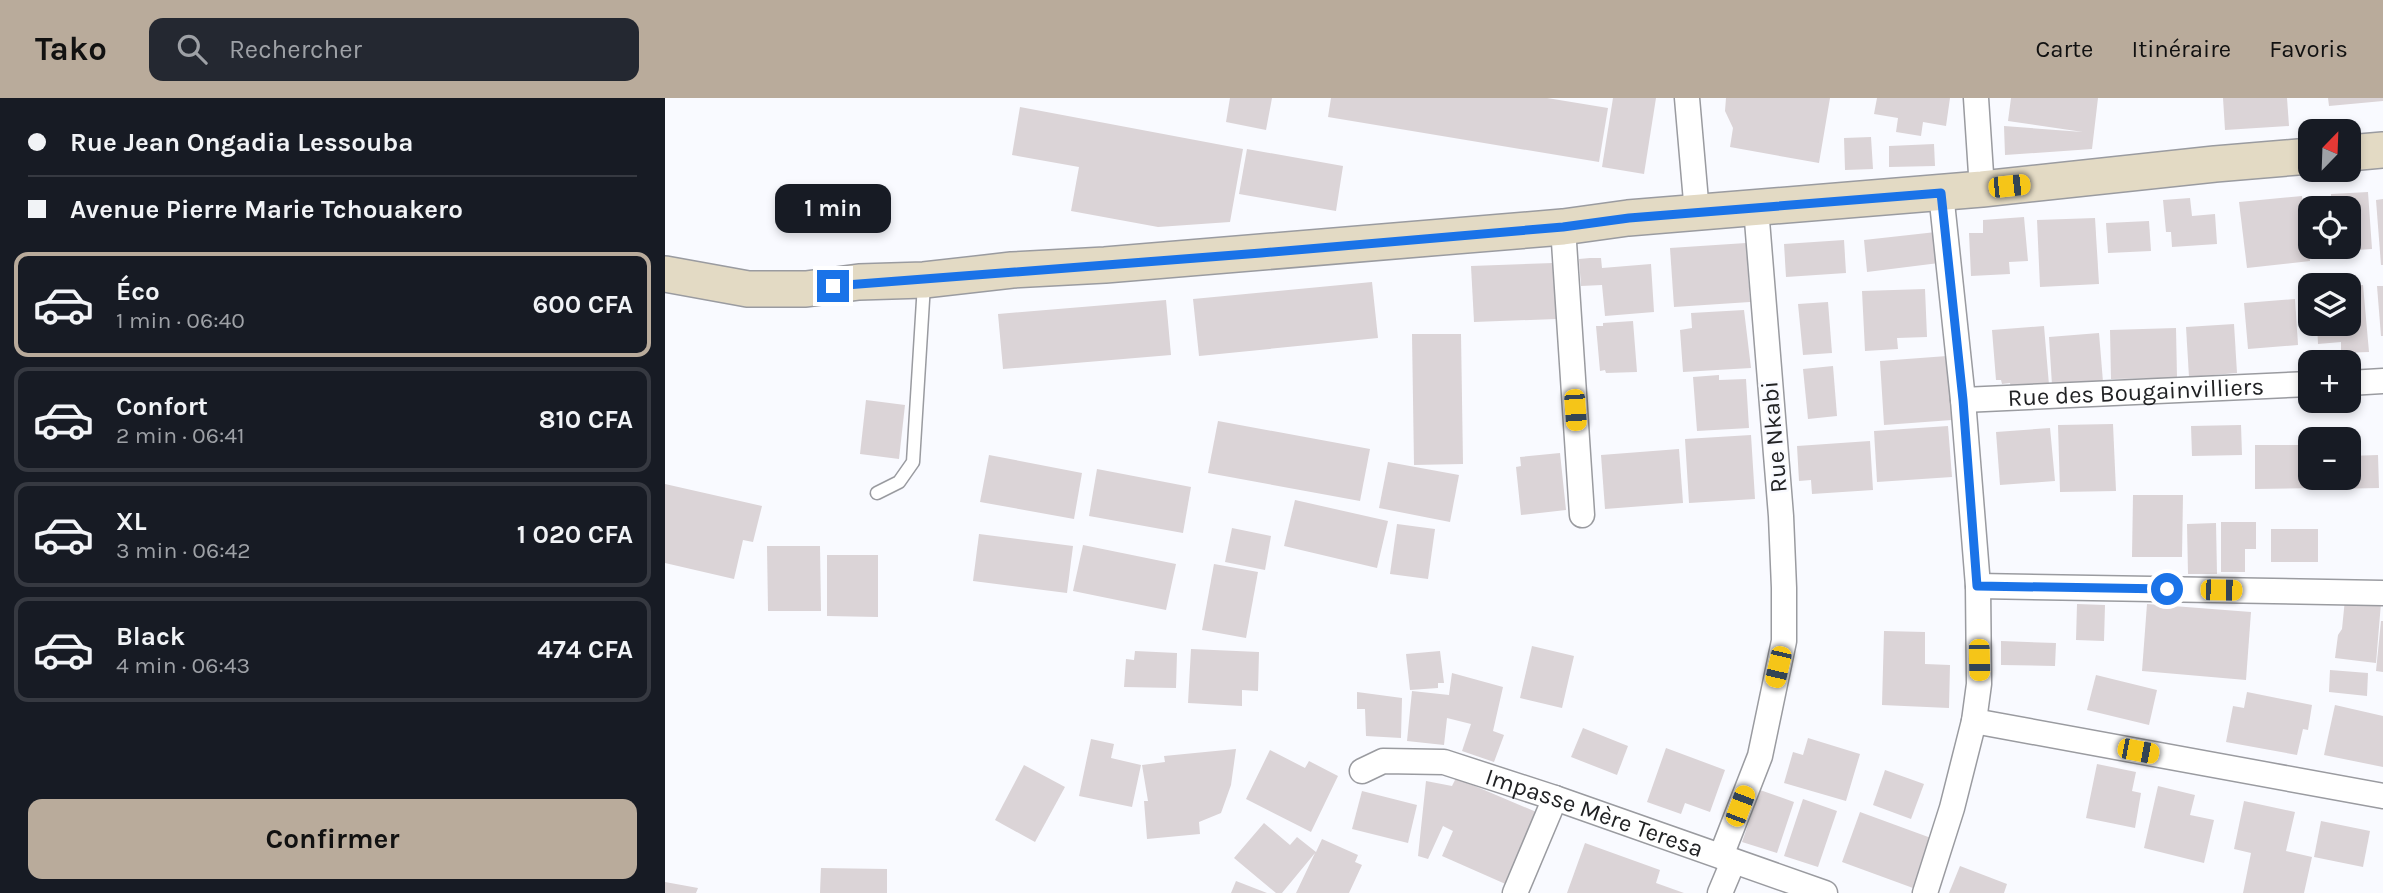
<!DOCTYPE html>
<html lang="fr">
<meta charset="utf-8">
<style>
body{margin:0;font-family:Karla,sans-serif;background:#242831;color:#f1f3f6;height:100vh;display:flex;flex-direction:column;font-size:26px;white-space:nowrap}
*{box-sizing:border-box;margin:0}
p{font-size:23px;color:#9ea1a6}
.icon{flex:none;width:38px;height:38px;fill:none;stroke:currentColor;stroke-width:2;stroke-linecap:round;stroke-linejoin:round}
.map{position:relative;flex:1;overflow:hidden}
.side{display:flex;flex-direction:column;background:#171b24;width:665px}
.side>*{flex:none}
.guide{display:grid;align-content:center;height:154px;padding:0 28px;background:#171b24}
.needle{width:46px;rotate:23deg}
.tools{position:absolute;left:1633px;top:21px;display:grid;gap:14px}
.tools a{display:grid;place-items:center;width:63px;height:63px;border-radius:14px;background:#171b24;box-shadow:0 4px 10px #0003;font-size:35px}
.end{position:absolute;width:32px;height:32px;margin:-16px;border:9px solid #1a73e8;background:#fff;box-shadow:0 0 0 4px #fff}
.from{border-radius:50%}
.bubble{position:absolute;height:49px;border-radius:14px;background:#171b24;box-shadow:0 4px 10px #0003;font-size:23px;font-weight:700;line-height:49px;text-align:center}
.car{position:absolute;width:21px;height:42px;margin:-21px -10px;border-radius:9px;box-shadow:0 0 5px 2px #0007;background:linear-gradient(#f5c518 24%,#345 0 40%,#f5c518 0 76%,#345 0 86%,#f5c518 0)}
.guide b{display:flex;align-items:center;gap:24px;height:66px;font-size:26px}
.guide b+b{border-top:2px solid #363941}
.guide i{width:18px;height:18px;background:#f1f3f6}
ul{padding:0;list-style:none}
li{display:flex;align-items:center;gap:21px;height:105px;margin:0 14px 10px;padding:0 14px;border:4px solid #363941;border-radius:14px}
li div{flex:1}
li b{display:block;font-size:26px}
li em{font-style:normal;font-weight:700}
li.selected{border-color:#b9ab9b}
li>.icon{width:63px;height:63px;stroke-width:1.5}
.button{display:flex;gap:14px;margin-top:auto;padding:14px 28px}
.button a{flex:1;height:80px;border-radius:14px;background:#b9ab9b;color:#111;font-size:28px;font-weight:700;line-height:80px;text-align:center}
header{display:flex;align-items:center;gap:42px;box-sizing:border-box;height:98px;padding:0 35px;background:#b9ab9b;color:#111}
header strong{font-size:33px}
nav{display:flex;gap:38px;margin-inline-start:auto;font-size:24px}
.search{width:490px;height:63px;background:#242831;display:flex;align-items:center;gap:18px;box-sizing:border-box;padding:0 24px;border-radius:14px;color:#9ea1a6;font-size:26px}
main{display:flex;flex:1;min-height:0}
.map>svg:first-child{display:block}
.building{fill:#dbd4d7}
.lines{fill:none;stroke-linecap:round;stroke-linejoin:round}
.lane-casing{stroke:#9a9ba0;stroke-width:15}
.street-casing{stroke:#9a9ba0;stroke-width:27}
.secondary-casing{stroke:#9a9ba0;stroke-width:38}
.lane{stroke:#fff;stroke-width:12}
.street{stroke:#fff;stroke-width:24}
.secondary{stroke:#e3dac4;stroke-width:35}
.route{stroke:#1a73e8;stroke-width:9}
.labels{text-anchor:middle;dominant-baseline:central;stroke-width:5;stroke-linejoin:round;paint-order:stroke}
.street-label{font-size:24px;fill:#212224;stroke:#f9faff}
</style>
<header>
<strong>Tako</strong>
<div class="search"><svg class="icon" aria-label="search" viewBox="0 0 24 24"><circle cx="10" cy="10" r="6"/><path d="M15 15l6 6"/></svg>Rechercher</div>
<nav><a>Carte</a><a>Itinéraire</a><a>Favoris</a></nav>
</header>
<main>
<section class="side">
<div class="guide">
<b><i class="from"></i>Rue Jean Ongadia Lessouba</b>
<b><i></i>Avenue Pierre Marie Tchouakero</b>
</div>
<ul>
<li class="selected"><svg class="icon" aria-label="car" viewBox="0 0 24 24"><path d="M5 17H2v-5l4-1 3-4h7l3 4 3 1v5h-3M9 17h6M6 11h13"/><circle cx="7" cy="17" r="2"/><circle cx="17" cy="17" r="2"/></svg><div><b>Éco</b><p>1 min · 06:40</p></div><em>600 CFA</em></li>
<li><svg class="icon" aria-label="car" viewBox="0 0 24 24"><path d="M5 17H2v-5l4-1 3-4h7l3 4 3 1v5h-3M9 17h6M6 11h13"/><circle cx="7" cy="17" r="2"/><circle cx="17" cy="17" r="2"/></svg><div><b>Confort</b><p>2 min · 06:41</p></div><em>810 CFA</em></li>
<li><svg class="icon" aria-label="car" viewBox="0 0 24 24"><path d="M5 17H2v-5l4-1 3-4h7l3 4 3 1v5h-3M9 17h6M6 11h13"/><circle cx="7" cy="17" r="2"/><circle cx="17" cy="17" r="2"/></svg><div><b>XL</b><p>3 min · 06:42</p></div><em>1 020 CFA</em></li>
<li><svg class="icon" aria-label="car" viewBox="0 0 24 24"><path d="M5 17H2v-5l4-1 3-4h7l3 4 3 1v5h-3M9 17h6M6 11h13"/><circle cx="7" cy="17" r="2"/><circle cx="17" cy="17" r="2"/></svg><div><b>Black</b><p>4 min · 06:43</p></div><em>474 CFA</em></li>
</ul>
<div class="button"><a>Confirmer</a></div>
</section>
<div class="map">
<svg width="1718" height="795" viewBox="0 0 1718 795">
<rect width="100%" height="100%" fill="#f9faff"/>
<g class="building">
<path d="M565 0H607L601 32 561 24Z"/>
<path d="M666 0H882L943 10 934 64 663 19Z"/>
<path d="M948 0H991L979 76 937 69Z"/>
<path d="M1061 0H1165L1154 65 1065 49 1068 30 1060 13Z"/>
<path d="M1212 0H1285L1281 28 1258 24 1256 38 1231 34 1233 20 1209 16Z"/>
<path d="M1346 0H1433L1427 51 1340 57 1339 28 1418 34 1343 23Z"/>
<path d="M1558 0H1622L1624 28 1560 32Z"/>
<path d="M1663 0H1718V3L1664 8Z"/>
<path d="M355 9 578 51 565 124 493 129 406 113 414 69 347 57Z"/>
<path d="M1206 39 1208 71 1180 72 1179 40Z"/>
<path d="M1269 46 1270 68 1224 69V48Z"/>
<path d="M582 51 678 68 671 113 574 96Z"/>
<path d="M1703 94 1707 151 1647 155V149H1684V110H1644V102L1666 101V96Z"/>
<path d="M1637 98 1645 163 1582 170 1574 104Z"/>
<path d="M1525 100 1527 118 1550 116 1552 146 1507 149 1506 134H1501L1498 102Z"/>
<path d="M1718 101V167H1716L1711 102Z"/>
<path d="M1359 119 1363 163 1344 164 1345 176 1306 178 1304 135H1318V122Z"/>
<path d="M1430 120 1434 186 1375 189 1372 122Z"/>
<path d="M1484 123 1486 153 1443 155 1441 125Z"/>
<path d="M1271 134 1274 165 1202 174 1199 142Z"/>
<path d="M1179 142 1181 175 1121 179 1119 146Z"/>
<path d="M1081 145 1085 204 1009 209 1005 150Z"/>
<path d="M925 160H936L937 170 986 166 989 214 940 218 937 187 916 188 914 161Z"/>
<path d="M888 165 891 221 809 224 806 168Z"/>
<path d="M707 184 713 240 534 258 528 201Z"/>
<path d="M1698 187 1704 254 1676 255V244L1653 246 1652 226H1684V188Z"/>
<path d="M1712 188H1718V238H1716Z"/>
<path d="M1260 191 1262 239 1232 240 1233 251 1200 253 1197 193Z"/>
<path d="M1630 201 1633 247 1583 251 1579 205Z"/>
<path d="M501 202 506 257 338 271 333 216Z"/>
<path d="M1163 204 1167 255 1138 257 1133 206Z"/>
<path d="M1079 212 1086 270 1018 274 1015 232 1027 230 1026 215Z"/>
<path d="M968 223 972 274 941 275 940 272 935 273 931 228H938V225Z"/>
<path d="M1569 226 1572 275 1524 279 1521 229Z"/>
<path d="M1379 228 1384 287 1346 290 1345 285 1337 286 1336 282H1331L1327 232Z"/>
<path d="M1511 230 1512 280 1446 281 1445 232Z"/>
<path d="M1434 235 1438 284 1387 287 1384 239Z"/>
<path d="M747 236H796L798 366 749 367Z"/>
<path d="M1282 258 1287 322 1219 327 1215 263Z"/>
<path d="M1168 268 1172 318 1143 321 1138 271Z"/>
<path d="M1054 277V282L1081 281 1084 330 1032 333 1028 279Z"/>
<path d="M201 302 240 307 234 361 195 356Z"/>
<path d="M553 323 705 351 695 403 543 375Z"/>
<path d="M1448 326 1451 393 1395 394 1393 327Z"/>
<path d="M1576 327 1577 357 1527 358 1526 328Z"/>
<path d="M1283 328 1287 379 1212 384 1209 333Z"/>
<path d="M1385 330 1390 383 1335 387 1331 334Z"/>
<path d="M1086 337 1090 401 1024 405 1020 341Z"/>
<path d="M1205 343 1208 392 1147 396 1146 382 1134 383 1132 348Z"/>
<path d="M1590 347H1645V380H1653V390L1590 391Z"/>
<path d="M1014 351 1018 405 940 411 936 357Z"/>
<path d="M895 355 901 412 856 417 851 369 856 368 855 359Z"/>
<path d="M324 357 417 375 409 421 315 404Z"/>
<path d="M1713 357 1714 390 1665 391V380H1684V358Z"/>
<path d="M723 364 794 377 785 424 714 410Z"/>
<path d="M432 371 526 389 518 435 424 418Z"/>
<path d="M0 386 97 408 88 444 78 442 69 481 0 465Z"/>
<path d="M1468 397H1518L1517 459H1467Z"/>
<path d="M630 402 723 423 712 470 619 448Z"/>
<path d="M1556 424H1591V451H1580V474H1556Z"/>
<path d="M1551 425 1552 476H1523L1522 426Z"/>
<path d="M732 426 770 431 763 481 725 476Z"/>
<path d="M567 430 606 438 600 472 560 464Z"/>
<rect x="1606" y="431" width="47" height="33"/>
<path d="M314 436 408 448 402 495 308 483Z"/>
<path d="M418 447 511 466 501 512 408 493Z"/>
<path d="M102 448H155L156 513H103Z"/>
<path d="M162 457H213V519L162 518Z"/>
<path d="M549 466 593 474 581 540 537 532Z"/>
<path d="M1680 501 1716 505 1711 565 1670 560 1673 537 1677 531Z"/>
<path d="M1412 506 1440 507 1439 543 1411 542Z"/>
<path d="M1482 506 1586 514 1581 582 1477 573Z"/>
<path d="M1716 523H1718V574L1711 573Z"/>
<path d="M1219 533 1260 534V566L1285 567 1284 610 1217 607Z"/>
<path d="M1336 543 1391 545 1390 568 1336 567Z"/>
<path d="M867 548 909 558 897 610 855 600Z"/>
<path d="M526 551 594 554 593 593 577 592V608L523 605Z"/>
<path d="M470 553 512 555 511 590 459 589 461 561 469 562Z"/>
<path d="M775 553 779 585H773V590L745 592 741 556Z"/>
<path d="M1665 572 1703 575 1702 598 1664 594Z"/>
<path d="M787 575 838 589 828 633 839 637 829 664 797 653 806 626 782 620 779 647 742 643 747 593 784 597Z"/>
<path d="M1431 577 1492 592 1484 627 1422 612Z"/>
<path d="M692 594 737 600 736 640 701 638 700 611H692Z"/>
<path d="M1582 594 1647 607 1643 632 1638 631 1632 657 1561 644 1568 608 1579 610Z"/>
<path d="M1670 607 1718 618V669L1659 657Z"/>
<path d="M918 630 963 648 952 677 906 659Z"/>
<path d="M1143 640 1195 656 1181 703 1119 685 1128 654 1138 657Z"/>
<path d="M426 641 449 646 446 660 476 667 467 709 414 698Z"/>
<path d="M1001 650 1060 672 1045 714 1020 705 1016 716 982 704Z"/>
<path d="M571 651 566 687 556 715 534 724 535 736 482 741 479 703H483L477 667 500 664 499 658Z"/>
<path d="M605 652 640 670 644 663 673 678 646 734 581 701Z"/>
<path d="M1432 666 1471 674 1467 693 1476 695 1470 730 1421 720Z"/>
<path d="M359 667 400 689 370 744 330 722Z"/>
<path d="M1220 672 1259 686 1246 721 1208 707Z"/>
<path d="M791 680 876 716 845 788 777 758 788 733 778 728 763 761 753 758 761 683 787 688Z"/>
<path d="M1493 688 1530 697 1525 717 1549 722 1539 765 1479 750Z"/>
<path d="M1095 692 1129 704 1112 755 1077 744Z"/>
<path d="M697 693 752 707 743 745 687 731Z"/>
<path d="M1138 701 1172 713 1153 769 1119 758Z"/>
<path d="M1579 703 1630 714 1621 753 1647 759 1639 795H1578L1586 755 1569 751Z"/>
<path d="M1195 714 1266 740 1248 790 1177 764Z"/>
<path d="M1656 723 1705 733 1698 769 1649 759Z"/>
<path d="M599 725 625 747 632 739 651 754 657 741 693 757 690 764 697 767 684 795H631L650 755 617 795H611L569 760Z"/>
<path d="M920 745 995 772 991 785 1019 795H902Z"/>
<path d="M1295 768 1342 786 1339 795H1284Z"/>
<path d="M156 770 222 771V795H155Z"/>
<path d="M571 783 602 795H566Z"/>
<path d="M0 784 33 790 31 795H0Z"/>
</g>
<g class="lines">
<defs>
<path id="lane" d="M212 395 234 384 248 364 259 186"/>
<g id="street">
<path d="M1022 0 1032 115"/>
<path d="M1311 0 1317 91"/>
<path d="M898 129 917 417"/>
<path d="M1684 285 1718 283"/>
<path id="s1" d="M1298 302 1645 286"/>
<path d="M1313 488 1718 495"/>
<path d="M1309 623 1718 698"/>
<path id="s2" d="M697 673 718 663 779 664 890 700 1160 795"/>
<path d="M1056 758 1095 658 1119 543V490L1116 418 1091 110"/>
<path d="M850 795 890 700"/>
<path d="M1055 795 1068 764"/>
<path d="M1260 795 1287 710 1309 623 1314 586 1313 488 1298 302 1276 95"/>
</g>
<g id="secondary">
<path d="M1684 55 1718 52"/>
<path d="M0 176 83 191H141L194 184 259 182 347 172 440 167 898 129 963 120 1317 91 1550 66 1645 58"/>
</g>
</defs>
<use href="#lane" class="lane-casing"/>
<use href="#street" class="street-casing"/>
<use href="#secondary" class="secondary-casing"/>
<use href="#lane" class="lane"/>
<use href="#street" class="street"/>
<use href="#secondary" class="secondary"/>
</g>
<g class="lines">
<path class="route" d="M168 188 596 155 898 129 964 120 1276 95 1298 302 1312 488 1502 491"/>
</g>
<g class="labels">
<g class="street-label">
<text stroke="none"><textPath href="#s1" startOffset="173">Rue des Bougainvilliers</textPath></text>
<text transform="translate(1109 339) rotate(-95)">Rue Nkabi</text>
<text stroke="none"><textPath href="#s2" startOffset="243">Impasse Mère Teresa</textPath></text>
</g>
</g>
</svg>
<div class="tools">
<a><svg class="needle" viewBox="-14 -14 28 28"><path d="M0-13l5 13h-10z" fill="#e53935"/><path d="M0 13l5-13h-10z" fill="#9ea1a6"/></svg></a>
<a><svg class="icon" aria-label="locate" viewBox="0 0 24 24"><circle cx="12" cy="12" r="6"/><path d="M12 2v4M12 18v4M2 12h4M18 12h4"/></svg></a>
<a><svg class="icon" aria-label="layers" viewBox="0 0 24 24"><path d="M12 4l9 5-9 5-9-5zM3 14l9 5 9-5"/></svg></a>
<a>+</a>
<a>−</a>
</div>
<i class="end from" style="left:1502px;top:491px"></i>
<i class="end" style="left:168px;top:188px"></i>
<div class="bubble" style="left:110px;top:86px;width:116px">1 min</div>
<i class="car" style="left:1344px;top:88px;rotate:84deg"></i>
<i class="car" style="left:910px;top:312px;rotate:176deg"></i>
<i class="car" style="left:1556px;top:492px;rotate:91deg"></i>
<i class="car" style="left:1314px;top:562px;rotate:179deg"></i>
<i class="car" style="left:1113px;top:569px;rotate:193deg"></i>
<i class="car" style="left:1473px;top:653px;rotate:101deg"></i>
<i class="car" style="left:1075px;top:708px;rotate:21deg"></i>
</div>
</main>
